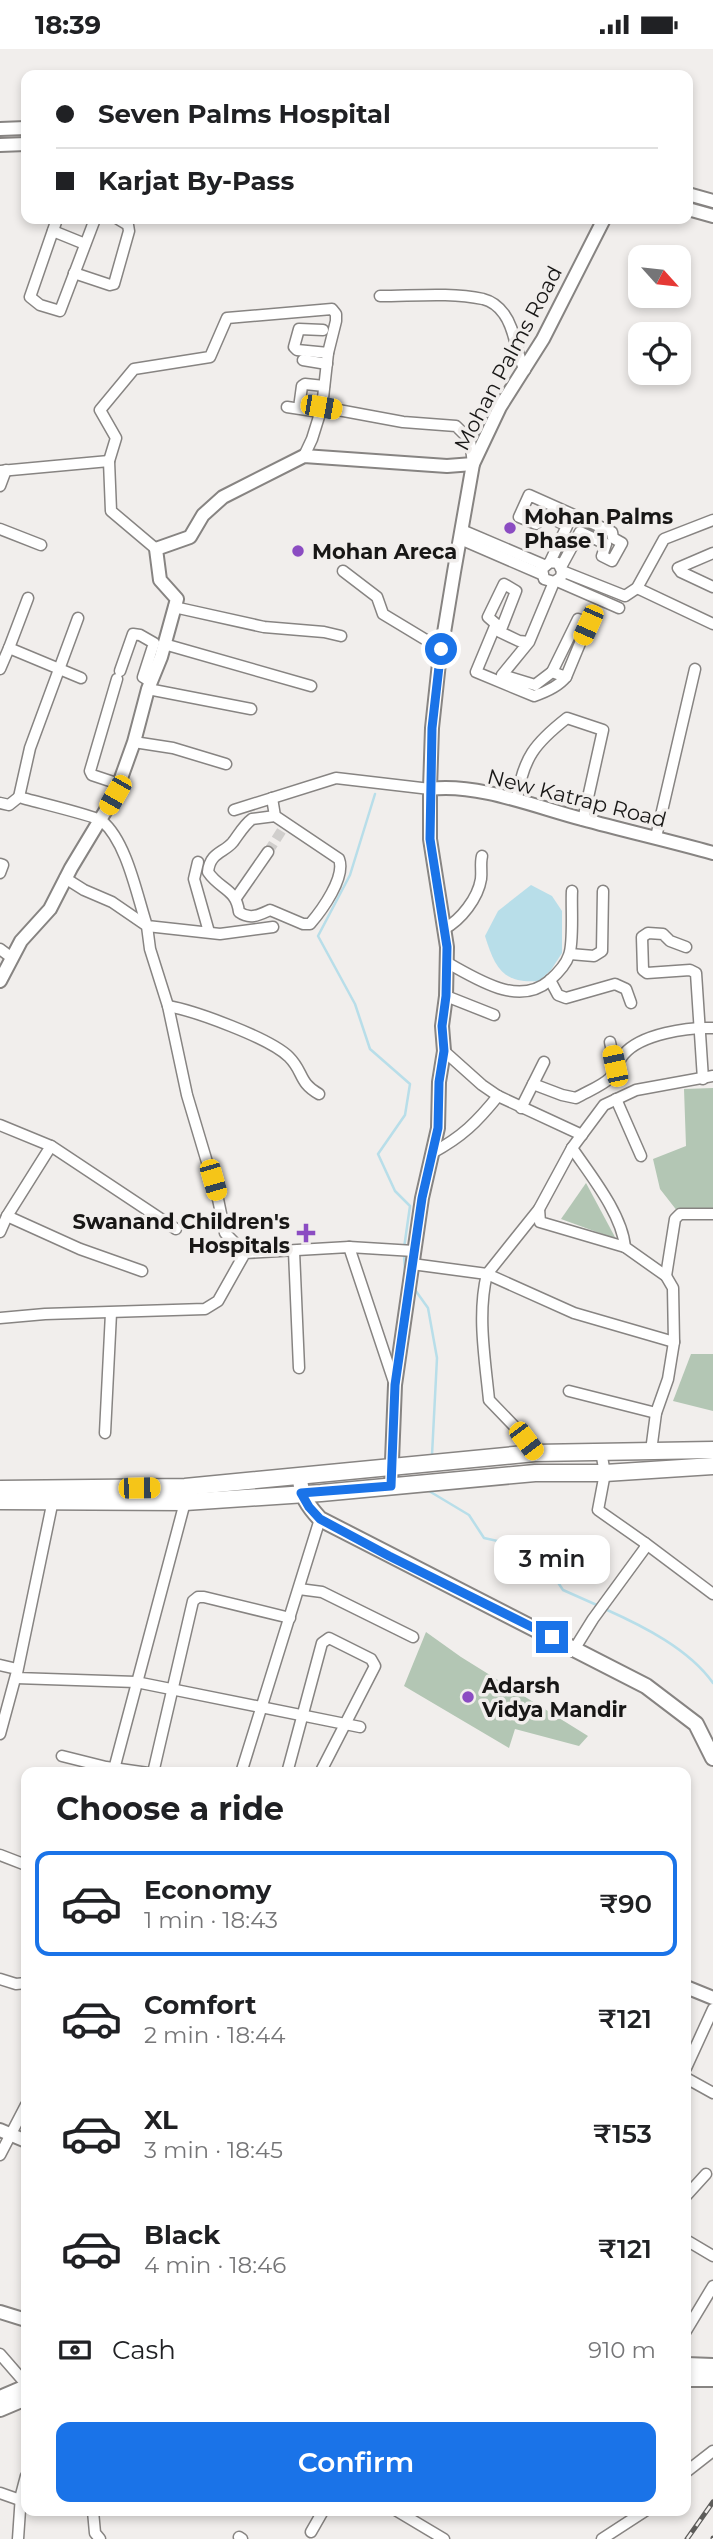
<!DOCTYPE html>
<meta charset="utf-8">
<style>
body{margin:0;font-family:Montserrat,sans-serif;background:#f2f2f2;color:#202124;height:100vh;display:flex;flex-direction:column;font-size:26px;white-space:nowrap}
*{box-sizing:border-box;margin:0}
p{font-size:23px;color:#757577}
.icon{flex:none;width:38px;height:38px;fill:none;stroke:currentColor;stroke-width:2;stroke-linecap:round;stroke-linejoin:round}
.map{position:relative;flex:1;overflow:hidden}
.panel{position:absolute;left:21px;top:1718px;width:670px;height:749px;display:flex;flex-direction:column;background:#fff;border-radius:14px;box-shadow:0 4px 10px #0003}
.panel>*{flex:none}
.top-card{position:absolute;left:21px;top:21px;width:672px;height:154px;border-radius:14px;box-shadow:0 4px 10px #0003;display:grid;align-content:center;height:154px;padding:0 35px;background:#fff}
.needle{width:46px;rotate:117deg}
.fabs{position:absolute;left:628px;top:196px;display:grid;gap:14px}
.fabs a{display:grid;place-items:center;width:63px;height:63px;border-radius:14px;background:#fff;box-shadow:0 4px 10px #0003;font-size:35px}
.end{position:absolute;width:32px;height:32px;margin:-16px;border:9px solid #1a73e8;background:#fff;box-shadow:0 0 0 4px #fff}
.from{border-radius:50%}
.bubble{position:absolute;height:49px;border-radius:14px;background:#fff;box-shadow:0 4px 10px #0003;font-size:23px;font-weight:600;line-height:49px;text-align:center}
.car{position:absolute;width:21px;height:42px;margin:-21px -10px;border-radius:9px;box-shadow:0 0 5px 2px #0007;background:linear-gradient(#f5c518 24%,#345 0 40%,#f5c518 0 76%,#345 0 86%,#f5c518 0)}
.top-card b{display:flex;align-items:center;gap:24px;height:66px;font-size:26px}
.top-card b+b{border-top:2px solid #e0e0e0}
.top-card i{width:18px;height:18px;background:#202124}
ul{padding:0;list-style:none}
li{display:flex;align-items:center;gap:21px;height:105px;margin:0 14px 10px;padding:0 21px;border:4px solid transparent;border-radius:14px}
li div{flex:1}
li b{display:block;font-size:26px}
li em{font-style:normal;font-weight:600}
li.selected{border-color:#1a73e8}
li>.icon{width:63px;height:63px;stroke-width:1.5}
h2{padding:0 35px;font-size:32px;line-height:84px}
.pay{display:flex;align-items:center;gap:18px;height:77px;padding:0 35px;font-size:26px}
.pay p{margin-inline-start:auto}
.cta{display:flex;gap:14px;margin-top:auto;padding:14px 35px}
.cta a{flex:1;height:80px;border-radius:14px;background:#1a73e8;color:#fff;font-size:28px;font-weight:600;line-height:80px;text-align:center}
.status{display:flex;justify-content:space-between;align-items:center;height:49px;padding:0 35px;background:#fff;direction:ltr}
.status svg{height:19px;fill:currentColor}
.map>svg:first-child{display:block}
.green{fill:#b3c6b4}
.water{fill:#b8dee9}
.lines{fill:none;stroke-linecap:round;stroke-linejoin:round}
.stream{stroke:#b8dee9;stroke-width:2.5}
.minor-tunnel{stroke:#d0cecc;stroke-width:10;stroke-dasharray:10 5;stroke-linecap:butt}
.minor-casing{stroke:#878482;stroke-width:13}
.tertiary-casing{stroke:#878482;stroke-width:16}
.secondary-casing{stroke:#878482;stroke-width:18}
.primary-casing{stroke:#878482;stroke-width:19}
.minor{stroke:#fff;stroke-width:10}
.tertiary{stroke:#fff;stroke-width:12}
.secondary{stroke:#fff;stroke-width:14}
.primary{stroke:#fff;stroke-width:16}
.rail-casing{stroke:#5d5c5a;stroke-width:5}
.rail{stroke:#f1eeec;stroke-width:2.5;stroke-dasharray:8;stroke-linecap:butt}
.route{stroke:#1a73e8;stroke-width:9}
.poi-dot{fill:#8b4cc2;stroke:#f1eeec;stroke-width:2.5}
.labels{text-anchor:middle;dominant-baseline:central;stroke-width:7;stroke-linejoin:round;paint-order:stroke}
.street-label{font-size:21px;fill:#181716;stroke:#f1eeec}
.poi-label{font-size:21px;font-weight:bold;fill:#181716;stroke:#f1eeec;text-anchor:start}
</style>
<div class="status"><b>18:39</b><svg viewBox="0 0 49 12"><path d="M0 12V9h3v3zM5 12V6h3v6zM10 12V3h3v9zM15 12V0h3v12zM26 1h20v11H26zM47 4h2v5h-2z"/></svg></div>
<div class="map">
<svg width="713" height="2490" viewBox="0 0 713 2490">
<rect width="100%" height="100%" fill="#f1eeec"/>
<g class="green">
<path d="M713 1039V1166L678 1163 660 1140 653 1110 686 1097 684 1040Z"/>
<path d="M586 1134 616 1190 561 1170Z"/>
<path d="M691 1305H713V1362L673 1352Z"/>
<path d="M426 1583 461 1608 588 1687 579 1697 515 1680 509 1699 404 1637Z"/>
</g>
<path class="water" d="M531 836 552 847 562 862V904L551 921 539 932C503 935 495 919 485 887L498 862Z"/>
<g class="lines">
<g class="stream">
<path d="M375 745 350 826 318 887 355 955 370 1000 410 1035 405 1066 378 1105 395 1142 410 1157 404 1199"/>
<path d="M404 1205 405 1223"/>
<path d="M413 1238 428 1259 437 1309 432 1406"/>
<path d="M429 1442 469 1466 484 1489 520 1497 541 1508 563 1541 599 1557"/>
<path d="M605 1560C643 1577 689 1600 713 1634"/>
</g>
<path class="minor-tunnel" d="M268 803 282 781"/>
<defs>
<g id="minor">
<path d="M57 170 30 248 40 256 60 262 95 170"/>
<path d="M53 182 85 195"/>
<path d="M74 224 110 236 114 235 129 182 128 176 118 170"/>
<path d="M380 247C413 247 450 243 483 250 491 252 499 258 504 265 516 281 515 304 525 321"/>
<path d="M323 281 299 280 294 298 297 301 328 304"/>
<path d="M303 311 327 315"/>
<path d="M287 358 320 363"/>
<path d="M322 358 403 373 456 377 470 391 473 415"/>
<path d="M299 359 302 337 305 335 324 337"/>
<path d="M109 412 116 389 100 361 134 320 210 308 227 269 332 260 336 265V272L328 304 322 358 312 390 304 407"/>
<path d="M0 422 109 412 111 462 156 500"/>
<path d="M0 437 6 421"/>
<path d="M0 480 41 496"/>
<path d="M462 481 544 516"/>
<path d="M460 490 541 525"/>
<path d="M713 504 678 519 681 523 713 538"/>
<path d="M550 513 558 514 562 522 561 528 554 533 544 530 542 520 550 513 567 477 545 466 536 475 519 468 529 446 612 483 613 489 622 494 612 512 602 507 606 495 580 483 561 518"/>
<path d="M343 522 377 548 383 565 441 600"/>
<path d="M562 522 625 547 637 539 664 490 713 471"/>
<path d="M557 532 619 559"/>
<path d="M637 539 713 575"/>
<path d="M174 558 264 578 324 583 341 587"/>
<path d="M529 593 519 592 500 583 516 542 504 535 488 568 496 575 476 623 534 647C546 643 558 638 566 628L552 623 535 636 502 626 529 593 554 533"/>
<path d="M164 595 311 637"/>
<path d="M9 599 28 549"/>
<path d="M0 620 9 599 81 629"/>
<path d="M120 622 133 585 140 586 154 594 143 628 151 633"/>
<path d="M552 623 578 570 588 575 566 628"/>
<path d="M117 630 90 722 92 726 119 735"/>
<path d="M148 640 251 660"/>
<path d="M134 693 173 699 226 715"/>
<path d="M19 748 30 699 78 569"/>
<path d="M272 749 275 767 339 810C346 828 322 861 310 875H303L270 861C259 866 250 871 239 863 236 839 220 841 208 823 210 803 224 804 233 793 239 785 244 776 252 770L275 767"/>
<path d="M517 750C523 709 535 694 567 669L603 681 583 771"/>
<path d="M0 754 9 756 19 748C32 752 96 767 102 772 127 793 137 847 147 877L220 885 273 878"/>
<path d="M234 761 336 729 430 740"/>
<path d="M656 788 695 620"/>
<path d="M198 813 194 830 209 883"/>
<path d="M0 815 3 816 0 824"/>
<path d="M65 829 84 841 112 853 147 877 150 900 168 957 187 1046 218 1150 225 1184 245 1204"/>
<path d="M236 849 268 803"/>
<path d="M444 880C461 871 478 849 481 830 482 821 480 815 482 807"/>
<path d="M686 898 670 892 663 885 648 884 642 888 643 921 647 924 690 921 696 924 703 1030"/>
<path d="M0 900 12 909"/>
<path d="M570 905 594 907 602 902 603 842"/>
<path d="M446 913C477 930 518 958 549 932 557 925 566 916 569 906 574 893 571 857 572 842"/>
<path d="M550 931 558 946 566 949 615 935 626 940 631 954"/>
<path d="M446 947 494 966"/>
<path d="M168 957C195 962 270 989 289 1008 304 1023 298 1033 319 1045"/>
<path d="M610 993 615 1017"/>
<path d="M444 1002 482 1036 498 1047 582 1086"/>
<path d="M533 1035 562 1046 576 1049C586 1043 602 1037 610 1029 615 1022 618 1012 624 1005 641 985 688 978 713 979"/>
<path d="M616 1050 641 1107"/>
<path d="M521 1059 544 1013"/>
<path d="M0 1076 51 1097 7 1167 0 1183"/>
<path d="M51 1097 176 1180"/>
<path d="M572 1099C591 1127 622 1165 625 1198L666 1227 673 1239 674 1293 668 1330 656 1364 651 1402"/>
<path d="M432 1104C462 1088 477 1073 498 1047"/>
<path d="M539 1160 540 1173 625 1198"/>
<path d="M7 1167 80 1200 142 1222"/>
<path d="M349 1198 414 1202"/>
<path d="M294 1202 299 1319"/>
<path d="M412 1215 487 1225 574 1264 674 1293"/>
<path d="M666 1227 675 1170 680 1165H713"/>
<path d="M0 1269 45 1265 205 1260 218 1252 245 1204 349 1198 395 1336"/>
<path d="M569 1342 656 1364"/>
<path d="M105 1384 111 1264"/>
<path d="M535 1404 516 1379 489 1351C485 1310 477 1265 487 1225L539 1160 572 1099 604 1056 636 1041 713 1027"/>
<path d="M53 1451 16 1629 136 1633 360 1678"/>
<path d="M645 1494 713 1545"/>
<path d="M299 1540 322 1543 413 1588"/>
<path d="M575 1599 593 1570 645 1499V1494L598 1461 605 1424 601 1403"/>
<path d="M0 1616 17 1620"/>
<path d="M0 1685 16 1626"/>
<path d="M62 1707 106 1718 148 1724"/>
<path d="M113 1724 185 1453"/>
<path d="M153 1724 193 1552 198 1548H204L290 1569"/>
<path d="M241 1724 320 1470"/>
<path d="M287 1724 322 1594 329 1589 371 1610 375 1617 320 1724"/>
<path d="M0 1806 26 1816"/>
<path d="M0 1930 16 1935 26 1934"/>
<path d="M686 2019 713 1960"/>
<path d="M686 2029 713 2044"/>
<path d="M0 2106 26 2056"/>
<path d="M686 2147 706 2125"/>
<path d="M686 2191 713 2207"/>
<path d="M686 2282 713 2237"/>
<path d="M0 2305 26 2335"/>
<path d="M686 2423 713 2402"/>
<path d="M0 2444 20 2451"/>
<path d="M93 2462 95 2484 100 2490"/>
<path d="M397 2462 444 2490"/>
<path d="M311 2483 323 2462"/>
<path d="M239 2488 242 2490"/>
<path d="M18 2490 21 2446 26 2427"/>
<path d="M602 2490 645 2462"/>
</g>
<g id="tertiary">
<path d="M0 80 26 79"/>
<path d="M0 96 26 95"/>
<path d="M688 145 713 152"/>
<path d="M688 160 713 167"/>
<path d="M430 740C478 734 536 758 582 770 626 782 670 792 713 804"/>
<path d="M0 932 21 892 50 860 71 819 115 746 134 693 148 640 161 608 177 550 160 531 156 500 190 488 203 466 223 448 304 407 447 417 473 415"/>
<path d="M391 1437 395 1336 422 1149 438 1079 439 1033 444 1002 442 977 446 947 447 898 430 790V740L432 679 439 614 454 523 473 415 500 358 543 290 604 170"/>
<path d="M686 1938 713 1949"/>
<path d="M0 2081 26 2092"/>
<path d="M0 2263 26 2271"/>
</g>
<g id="secondary">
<path d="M300 1429C301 1447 308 1457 320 1470L646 1637 696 1675 713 1709"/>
<path d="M686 2316 713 2317"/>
<path d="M686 2330H713"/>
<path d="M0 2349 26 2338"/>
<path d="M0 2360 26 2349"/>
</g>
<g id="primary">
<path d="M0 1440 185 1438 535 1404 713 1401"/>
<path d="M0 1452 185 1453 321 1444 535 1424H605L713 1417"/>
</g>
</defs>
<use href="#minor" class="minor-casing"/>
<use href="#tertiary" class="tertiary-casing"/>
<use href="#secondary" class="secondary-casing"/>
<use href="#primary" class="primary-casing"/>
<use href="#minor" class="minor"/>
<use href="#tertiary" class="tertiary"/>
<use href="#secondary" class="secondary"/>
<use href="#primary" class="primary"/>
<defs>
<g id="rail">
<path d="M687 2490 713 2453"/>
<path d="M713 2490V2489"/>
</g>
</defs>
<use href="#rail" class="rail-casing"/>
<use href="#rail" class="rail"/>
</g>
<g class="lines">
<path class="route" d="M441 600 432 679 430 790 447 898 446 947 442 977 444 1002 439 1033 438 1079 422 1149 395 1336 391 1437 301 1444 309 1458 320 1470 389 1507 552 1588"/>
</g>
<g class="poi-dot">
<circle cx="510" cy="479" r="7"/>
<circle cx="298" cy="502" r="7"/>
<path d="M302.5 1173.5h7v7h7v7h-7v7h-7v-7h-7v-7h7z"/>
<circle cx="468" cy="1648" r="7"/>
</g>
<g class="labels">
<g class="street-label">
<text transform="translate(508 309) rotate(-62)">Mohan Palms Road</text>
<text transform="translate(577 749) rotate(14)">New Katrap Road</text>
</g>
<g class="poi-label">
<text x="524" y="467">Mohan Palms<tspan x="524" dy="24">Phase 1</tspan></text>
<text x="312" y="502">Mohan Areca</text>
<text x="290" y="1172" text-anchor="end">Swanand Children's<tspan x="290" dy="24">Hospitals</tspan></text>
<text x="482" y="1636">Adarsh<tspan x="482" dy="24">Vidya Mandir</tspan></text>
</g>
</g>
</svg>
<div class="fabs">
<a><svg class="needle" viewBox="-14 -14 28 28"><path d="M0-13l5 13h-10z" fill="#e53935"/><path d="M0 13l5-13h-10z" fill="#757577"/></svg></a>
<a><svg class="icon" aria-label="locate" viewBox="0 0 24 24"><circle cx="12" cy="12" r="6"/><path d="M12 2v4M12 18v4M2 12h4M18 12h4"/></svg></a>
</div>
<i class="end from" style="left:441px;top:600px"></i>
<i class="end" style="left:552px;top:1588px"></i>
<div class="bubble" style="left:494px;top:1486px;width:116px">3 min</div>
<i class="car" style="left:321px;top:358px;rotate:100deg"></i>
<i class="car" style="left:588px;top:576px;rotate:204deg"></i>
<i class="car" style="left:115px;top:746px;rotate:210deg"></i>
<i class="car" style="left:615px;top:1017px;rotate:348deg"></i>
<i class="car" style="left:213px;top:1131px;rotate:164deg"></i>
<i class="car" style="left:526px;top:1392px;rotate:143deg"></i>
<i class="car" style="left:139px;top:1439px;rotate:89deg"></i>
<div class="top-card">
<b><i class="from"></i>Seven Palms Hospital</b>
<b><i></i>Karjat By-Pass</b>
</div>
<section class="panel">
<h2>Choose a ride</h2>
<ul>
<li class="selected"><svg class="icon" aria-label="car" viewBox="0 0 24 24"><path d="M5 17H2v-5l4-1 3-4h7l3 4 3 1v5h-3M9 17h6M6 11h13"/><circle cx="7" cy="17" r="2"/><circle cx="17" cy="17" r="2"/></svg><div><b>Economy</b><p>1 min · 18:43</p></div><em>₹90</em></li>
<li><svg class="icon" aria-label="car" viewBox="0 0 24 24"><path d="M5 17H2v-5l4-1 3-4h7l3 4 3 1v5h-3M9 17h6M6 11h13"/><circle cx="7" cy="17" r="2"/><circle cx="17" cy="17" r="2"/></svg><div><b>Comfort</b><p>2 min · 18:44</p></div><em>₹121</em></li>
<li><svg class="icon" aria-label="car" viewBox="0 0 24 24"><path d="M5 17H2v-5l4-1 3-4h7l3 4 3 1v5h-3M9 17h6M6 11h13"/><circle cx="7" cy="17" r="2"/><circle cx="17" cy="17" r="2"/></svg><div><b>XL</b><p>3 min · 18:45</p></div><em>₹153</em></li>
<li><svg class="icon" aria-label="car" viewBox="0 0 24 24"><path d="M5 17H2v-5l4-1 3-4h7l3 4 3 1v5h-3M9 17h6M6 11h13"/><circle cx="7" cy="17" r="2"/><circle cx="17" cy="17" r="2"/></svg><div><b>Black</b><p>4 min · 18:46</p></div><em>₹121</em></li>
</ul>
<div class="pay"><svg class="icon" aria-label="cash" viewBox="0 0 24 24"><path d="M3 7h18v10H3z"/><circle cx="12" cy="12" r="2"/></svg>Cash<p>910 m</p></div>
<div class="cta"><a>Confirm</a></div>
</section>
</div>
